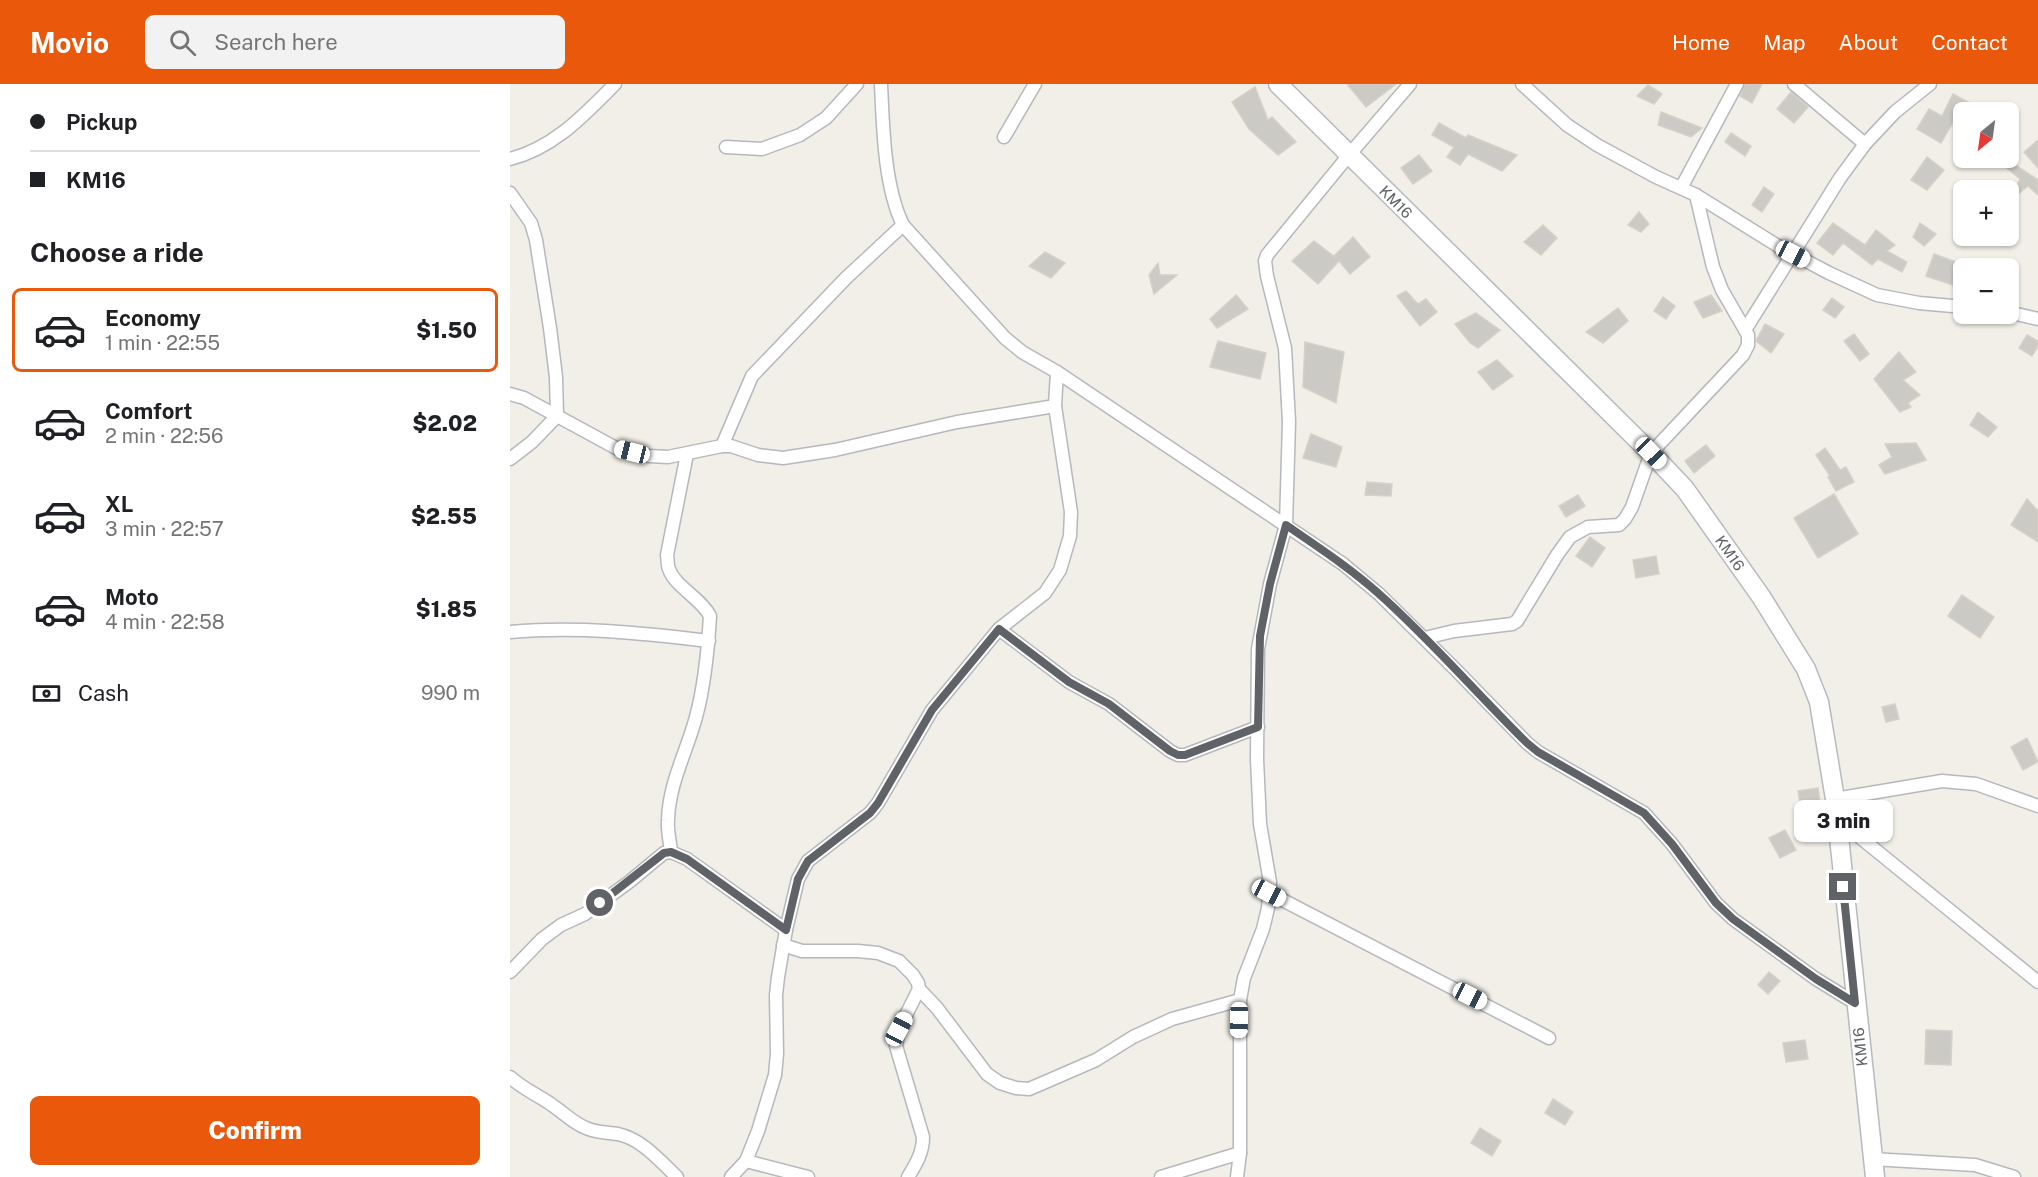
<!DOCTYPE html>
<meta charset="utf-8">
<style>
body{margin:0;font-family:"Public Sans",sans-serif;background:#f2f2f2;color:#202124;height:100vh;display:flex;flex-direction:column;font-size:22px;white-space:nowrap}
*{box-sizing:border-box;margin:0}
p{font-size:20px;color:#757577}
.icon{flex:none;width:33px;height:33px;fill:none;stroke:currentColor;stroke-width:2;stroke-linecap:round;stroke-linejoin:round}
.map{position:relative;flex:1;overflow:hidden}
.sheet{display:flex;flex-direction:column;background:#fff;width:510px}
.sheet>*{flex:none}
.hud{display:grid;align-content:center;height:132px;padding:0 30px;background:#fff}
.needle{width:39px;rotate:209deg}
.buttons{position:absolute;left:1443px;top:18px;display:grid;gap:12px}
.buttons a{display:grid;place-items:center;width:66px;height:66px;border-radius:9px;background:#fff;box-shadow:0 2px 4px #0004;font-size:30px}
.end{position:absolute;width:27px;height:27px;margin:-14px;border:8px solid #5f6368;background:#fff;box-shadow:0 0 0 3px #fff}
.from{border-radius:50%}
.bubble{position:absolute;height:42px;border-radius:9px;background:#fff;box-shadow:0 2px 4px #0004;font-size:20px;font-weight:800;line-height:42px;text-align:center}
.car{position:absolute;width:18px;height:36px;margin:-18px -9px;border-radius:8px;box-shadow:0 0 4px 2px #0007;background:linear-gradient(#fff 24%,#345 0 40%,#fff 0 76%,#345 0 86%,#fff 0)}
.hud b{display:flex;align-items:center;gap:21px;height:57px;font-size:22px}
.hud b+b{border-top:2px solid #e0e0e0}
.hud i{width:15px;height:15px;background:#202124}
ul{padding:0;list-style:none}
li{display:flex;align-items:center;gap:18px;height:84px;margin:0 12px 9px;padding:0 18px;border:3px solid transparent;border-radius:9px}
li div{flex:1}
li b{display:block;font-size:22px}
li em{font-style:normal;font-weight:800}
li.on{border-color:#ea580c}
li>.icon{width:54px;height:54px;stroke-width:1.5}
h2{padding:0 30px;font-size:27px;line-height:72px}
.pay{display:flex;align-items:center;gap:15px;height:66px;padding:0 30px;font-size:22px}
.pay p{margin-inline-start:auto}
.primary-button{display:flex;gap:12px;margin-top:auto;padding:12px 30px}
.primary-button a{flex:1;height:69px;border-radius:9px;background:#ea580c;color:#fff;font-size:24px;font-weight:800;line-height:69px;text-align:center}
header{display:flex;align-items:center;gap:36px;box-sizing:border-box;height:84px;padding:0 30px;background:#ea580c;color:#fff}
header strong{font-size:28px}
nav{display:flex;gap:33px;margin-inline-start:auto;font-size:21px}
.search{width:420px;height:54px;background:#f2f2f2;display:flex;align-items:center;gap:15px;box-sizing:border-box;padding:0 21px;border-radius:9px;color:#757577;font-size:22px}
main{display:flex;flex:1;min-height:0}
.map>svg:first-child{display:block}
.building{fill:#cccac5;stroke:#d6d1c6;stroke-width:1.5}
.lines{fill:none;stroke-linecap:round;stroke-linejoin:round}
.street-casing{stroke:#b5b8bc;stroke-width:15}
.secondary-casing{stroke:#b6babf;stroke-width:21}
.street{stroke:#fff;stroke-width:12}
.secondary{stroke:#fff;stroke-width:18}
.route{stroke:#5f6368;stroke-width:8}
.labels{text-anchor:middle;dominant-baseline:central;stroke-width:5;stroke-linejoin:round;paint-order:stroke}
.street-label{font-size:15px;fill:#5f6368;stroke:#fff}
</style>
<header>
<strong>Movio</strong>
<div class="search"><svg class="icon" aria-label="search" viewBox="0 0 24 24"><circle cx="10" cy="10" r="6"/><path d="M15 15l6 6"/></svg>Search here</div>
<nav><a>Home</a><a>Map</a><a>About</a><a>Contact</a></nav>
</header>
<main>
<section class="sheet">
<div class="hud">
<b><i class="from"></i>Pickup</b>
<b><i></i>KM16</b>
</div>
<h2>Choose a ride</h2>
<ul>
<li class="on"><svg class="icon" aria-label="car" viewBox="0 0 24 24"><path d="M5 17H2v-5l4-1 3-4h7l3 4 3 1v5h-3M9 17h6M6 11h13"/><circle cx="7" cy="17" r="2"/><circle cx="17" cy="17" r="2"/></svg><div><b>Economy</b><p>1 min · 22:55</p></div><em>$1.50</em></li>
<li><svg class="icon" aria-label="car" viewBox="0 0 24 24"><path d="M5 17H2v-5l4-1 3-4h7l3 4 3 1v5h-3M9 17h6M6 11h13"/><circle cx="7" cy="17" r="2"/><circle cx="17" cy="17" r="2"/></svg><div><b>Comfort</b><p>2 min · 22:56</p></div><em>$2.02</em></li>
<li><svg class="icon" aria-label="car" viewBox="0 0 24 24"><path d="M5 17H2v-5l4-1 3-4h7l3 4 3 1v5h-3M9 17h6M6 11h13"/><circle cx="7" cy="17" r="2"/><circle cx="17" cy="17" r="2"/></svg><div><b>XL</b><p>3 min · 22:57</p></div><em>$2.55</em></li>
<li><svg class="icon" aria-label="car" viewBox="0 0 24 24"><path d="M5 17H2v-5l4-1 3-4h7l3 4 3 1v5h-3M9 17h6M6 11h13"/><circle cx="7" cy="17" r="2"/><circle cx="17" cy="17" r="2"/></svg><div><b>Moto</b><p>4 min · 22:58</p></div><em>$1.85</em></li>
</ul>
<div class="pay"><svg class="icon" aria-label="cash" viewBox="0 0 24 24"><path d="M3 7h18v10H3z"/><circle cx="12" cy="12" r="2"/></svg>Cash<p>990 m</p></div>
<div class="primary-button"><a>Confirm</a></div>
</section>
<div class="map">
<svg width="1528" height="1093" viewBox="0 0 1528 1093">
<rect width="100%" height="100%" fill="#f1efe8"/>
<g class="building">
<path d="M837 0H886L856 23Z"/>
<path d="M1235 0H1252L1242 19 1230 12Z"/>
<path d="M1138 1 1152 10 1144 20 1127 12Z"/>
<path d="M745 3 758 36 762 33 786 58 768 71 739 45 722 18Z"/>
<path d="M1281 8 1298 23 1284 39 1267 25Z"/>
<path d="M1443 10 1460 19 1452 35 1446 33 1431 59 1407 45 1419 25 1432 32Z"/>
<path d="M1151 28 1192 44 1181 53 1148 41Z"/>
<path d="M929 39 956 54 958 51 1007 71 992 87 958 70 950 81 937 73 944 63 922 51Z"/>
<path d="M1221 49 1241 62 1235 72 1215 58Z"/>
<path d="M1528 56V84L1514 68Z"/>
<path d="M909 71 922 87 903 100 891 84Z"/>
<path d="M1417 73 1434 86 1417 106 1401 96Z"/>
<path d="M1501 78 1528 96V111L1518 102 1498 118 1510 95 1497 84Z"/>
<path d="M1254 103 1264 110 1252 128 1242 121Z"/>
<path d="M1129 128 1139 140 1131 148 1118 141Z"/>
<path d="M1323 139 1355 161 1366 146 1385 161 1377 167 1397 178 1392 188 1368 175 1362 181 1333 159 1323 171 1307 159Z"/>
<path d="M1410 139 1426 150 1414 162 1403 153Z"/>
<path d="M1033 141 1047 154 1031 171 1014 158Z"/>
<path d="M843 153 860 173 840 190 829 177 808 200 782 177 804 157 826 174 824 172Z"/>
<path d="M535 168 555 179 541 194 519 182Z"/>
<path d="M1424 170 1457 182 1454 184 1449 203 1416 192Z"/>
<path d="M648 179 650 191H667L644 210 639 191Z"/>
<path d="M896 207 908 220 916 215 927 228 910 242 887 212Z"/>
<path d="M726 211 738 225 707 244 700 235Z"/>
<path d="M1201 211 1212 227 1193 234 1184 218Z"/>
<path d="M1153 213 1165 222 1156 235 1144 227Z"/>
<path d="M1322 214 1334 223 1325 234 1313 226Z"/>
<path d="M1108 224 1118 237 1093 259 1076 248Z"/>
<path d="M966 229 990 246 968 264 960 259 945 240Z"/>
<path d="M1255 240 1274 250 1261 269 1246 257Z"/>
<path d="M1344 250 1359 270 1350 277 1334 257Z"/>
<path d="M1517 251 1528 257V262L1522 272 1509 264Z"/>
<path d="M708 257 756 269 750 295 700 283Z"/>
<path d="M795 258 834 268 826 319 793 303Z"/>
<path d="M1389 268 1406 288 1393 296 1410 311 1398 319 1401 323 1390 328 1364 295Z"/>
<path d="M987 276 1003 292 983 306 968 288Z"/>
<path d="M1468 328 1487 343 1478 353 1460 341Z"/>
<path d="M801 350 832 363 826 383 793 374Z"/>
<path d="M1406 359 1416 376 1375 390 1369 381 1382 373 1375 360Z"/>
<path d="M1196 361 1205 372 1184 389 1175 377Z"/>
<path d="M1315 364 1330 386 1336 383 1344 398 1326 407 1318 393 1320 392 1306 371Z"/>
<path d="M857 398 882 400 881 412 855 411Z"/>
<path d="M1324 410 1348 450 1308 474 1284 434Z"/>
<path d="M1068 411 1075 422 1056 433 1049 422Z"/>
<path d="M1517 415 1528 427V458L1501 441Z"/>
<path d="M1080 453 1095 464 1082 483 1066 472Z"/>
<path d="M1146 472 1149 490 1126 494 1123 476Z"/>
<path d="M1452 511 1484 533 1470 554 1438 532Z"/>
<path d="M1385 620 1389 635 1376 638 1372 623Z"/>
<path d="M1517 654 1528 678 1513 686 1501 663Z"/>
<path d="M1308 704 1314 744 1294 747 1288 707Z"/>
<path d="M1275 746 1286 766 1270 774 1259 754Z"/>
<path d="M1259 888 1270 897 1258 910 1248 901Z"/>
<path d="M1416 946 1442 947 1441 981 1415 980Z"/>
<path d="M1295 956 1298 975 1276 978 1273 959Z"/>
<path d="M1043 1015 1063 1028 1055 1041 1035 1029Z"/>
<path d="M970 1044 991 1057 982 1072 961 1059Z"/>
</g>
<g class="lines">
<defs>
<g id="street">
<path d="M371 0C373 43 374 102 393 141L495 254 512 268 547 288 833 480 869 510 946 586 1017 659 1028 668 1134 729 1162 760 1206 819 1223 835 1306 895 1345 919"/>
<path d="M1012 0 1057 41 1087 61 1146 93 1186 111 1268 162 1319 189 1367 211 1409 219 1454 223"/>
<path d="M1284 0 1355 60"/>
<path d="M494 53 525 0"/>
<path d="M216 63 252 65 290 51 316 34 347 0"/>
<path d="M0 75C44 64 74 31 105 0"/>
<path d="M1171 104 1227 0"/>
<path d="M0 109 21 139 26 156 40 244 46 293 47 332 22 358 0 375"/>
<path d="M1498 228 1528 235"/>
<path d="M1235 246 1330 94 1355 60 1385 28 1420 0"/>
<path d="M0 310 14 314 106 364 139 372 158 373 212 362H221L248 371 273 374 325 366 447 338 545 322"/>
<path d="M212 362 242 292 336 194 393 141"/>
<path d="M489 545 559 598 599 620 660 667 668 671H675L748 643"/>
<path d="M0 548C67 542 132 549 199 557"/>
<path d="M915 554 944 547 1002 540 1007 537 1047 471 1060 453 1078 443 1109 441 1115 435 1122 423 1141 369 1233 271 1238 261V251L1212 206 1203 183 1186 111"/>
<path d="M1325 715 1432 697 1466 700 1528 722"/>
<path d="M1325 733 1528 898"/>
<path d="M161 768C160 757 157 746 158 736 159 699 177 667 186 633 195 600 198 566 200 532 191 514 165 503 159 485 157 481 158 475 157 471L177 370"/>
<path d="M759 809 1039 954"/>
<path d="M273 861 292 867H348L368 869 389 877 403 891 408 899 409 905 427 924 477 990 490 999 506 1004 519 1005 540 996 586 976 623 953 662 935 730 916"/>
<path d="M0 888 32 855 51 841 75 830 119 798 154 769 161 768 177 775 276 846"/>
<path d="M0 993C13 1005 28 1011 42 1021 54 1029 63 1039 76 1044 86 1049 97 1048 108 1050 132 1055 150 1077 167 1093"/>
<path d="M1362 1075 1465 1081 1504 1093"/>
<path d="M236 1077 298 1093"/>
<path d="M221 1093 236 1077 248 1047 265 991 267 970 266 911 268 893 276 846 288 795 298 777 360 729 368 719 422 626 489 545 535 509 550 486 560 452 561 428 545 322 547 288"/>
<path d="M398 1093C406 1080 413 1069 413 1053L386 962 389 945 409 905"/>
<path d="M651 1093 730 1069"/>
<path d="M727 1093 730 1069V916L734 894 753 845 758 824 760 798 750 740 747 675 748 565 760 500 776 441 779 338 775 264 757 192 755 177 757 171 839 71 900 0"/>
</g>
<path id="secondary" d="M768 0 1141 369 1175 405 1252 514 1296 585 1309 618 1325 715 1365 1093"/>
</defs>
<use href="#street" class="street-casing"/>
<use href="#secondary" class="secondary-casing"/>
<use href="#street" class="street"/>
<use href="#secondary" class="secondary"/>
</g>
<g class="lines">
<path class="route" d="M90 819 154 769 161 768 177 775 276 846 288 795 298 777 360 729 368 719 422 626 489 545 559 598 599 620 660 667 668 671H675L748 643 750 552 760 500 776 441C808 463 840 484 868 509 921 556 967 610 1017 659L1028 668 1134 729 1162 760 1206 819 1223 835 1306 895 1345 919 1333 803"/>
</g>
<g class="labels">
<g class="street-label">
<text transform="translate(886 118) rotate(45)">KM16</text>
<text transform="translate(1220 469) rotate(55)">KM16</text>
<text transform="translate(1350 963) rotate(-96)">KM16</text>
</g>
</g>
</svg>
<div class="buttons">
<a><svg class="needle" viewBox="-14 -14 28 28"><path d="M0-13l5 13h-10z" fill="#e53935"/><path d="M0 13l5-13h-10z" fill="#757577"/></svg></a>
<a>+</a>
<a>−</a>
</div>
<i class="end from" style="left:90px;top:819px"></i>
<i class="end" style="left:1333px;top:803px"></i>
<div class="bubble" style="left:1284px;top:716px;width:99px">3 min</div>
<i class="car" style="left:1283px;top:170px;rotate:118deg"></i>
<i class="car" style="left:122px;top:368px;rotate:284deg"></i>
<i class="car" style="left:1141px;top:369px;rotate:136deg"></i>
<i class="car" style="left:759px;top:809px;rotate:118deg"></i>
<i class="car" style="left:960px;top:912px;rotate:117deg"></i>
<i class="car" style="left:729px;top:936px;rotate:181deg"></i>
<i class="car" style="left:389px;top:945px;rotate:28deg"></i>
</div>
</main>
